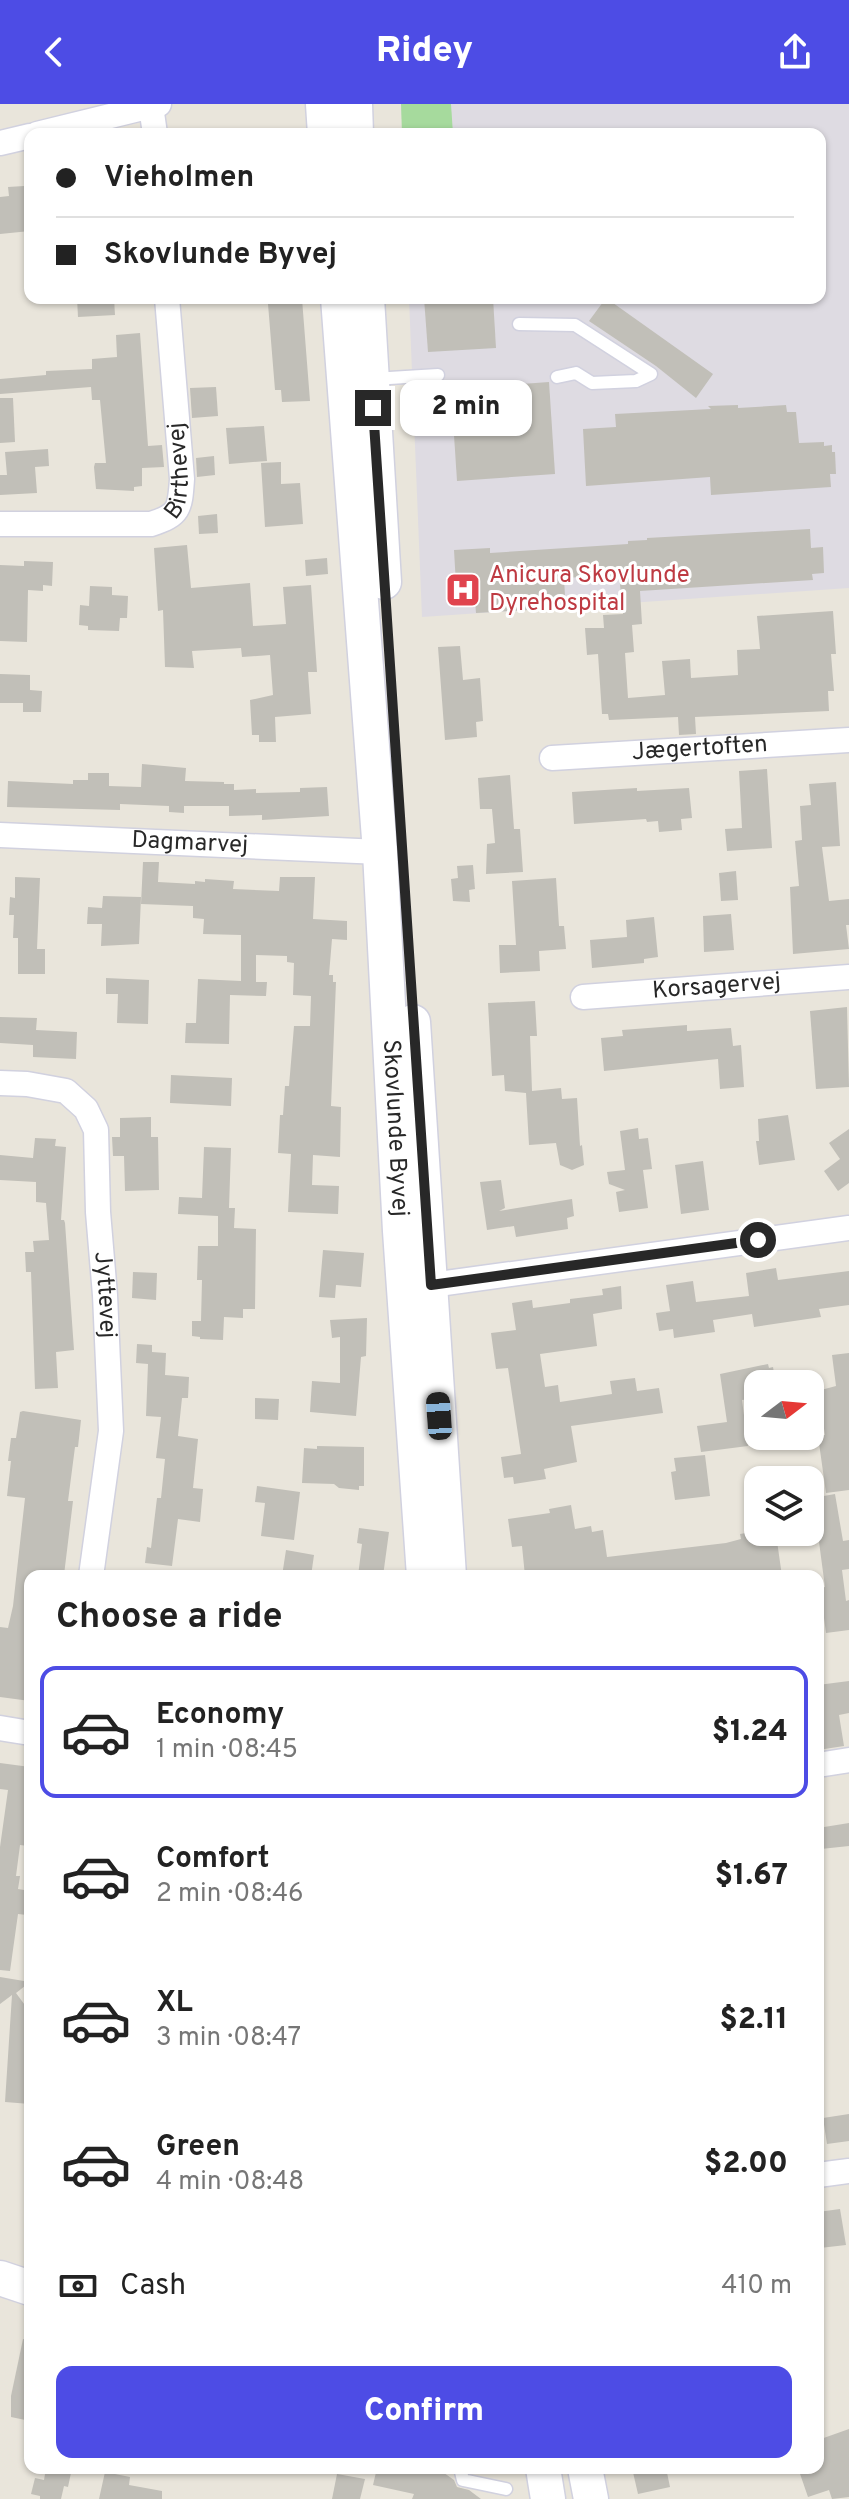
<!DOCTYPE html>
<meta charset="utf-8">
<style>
body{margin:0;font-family:Overpass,sans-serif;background:#f2f2f2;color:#222;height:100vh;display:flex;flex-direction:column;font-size:30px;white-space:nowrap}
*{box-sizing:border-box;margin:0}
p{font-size:26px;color:#767676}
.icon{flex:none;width:44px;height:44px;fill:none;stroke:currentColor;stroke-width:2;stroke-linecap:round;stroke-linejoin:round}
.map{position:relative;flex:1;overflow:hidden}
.details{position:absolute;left:24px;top:1466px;width:800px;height:904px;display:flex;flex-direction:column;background:#fff;border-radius:16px;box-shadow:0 2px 6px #0004}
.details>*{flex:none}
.guide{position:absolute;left:24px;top:24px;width:802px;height:176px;border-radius:16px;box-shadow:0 2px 6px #0004;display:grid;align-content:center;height:176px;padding:0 32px;background:#fff}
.needle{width:52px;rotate:74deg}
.tools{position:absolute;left:744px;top:1266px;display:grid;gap:16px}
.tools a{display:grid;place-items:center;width:80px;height:80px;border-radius:16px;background:#fff;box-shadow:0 2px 6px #0004;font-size:40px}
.end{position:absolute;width:36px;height:36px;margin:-18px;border:10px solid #282828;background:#fff;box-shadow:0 0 0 4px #fff}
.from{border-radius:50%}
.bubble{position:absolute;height:56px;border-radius:16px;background:#fff;box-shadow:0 2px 6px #0004;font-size:26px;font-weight:800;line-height:56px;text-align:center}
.car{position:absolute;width:24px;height:48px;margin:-24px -12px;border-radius:10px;box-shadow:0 0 6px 2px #0007;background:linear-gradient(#222 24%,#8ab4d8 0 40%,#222 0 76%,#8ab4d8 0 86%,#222 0)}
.guide b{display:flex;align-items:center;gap:28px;height:76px;font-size:30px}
.guide b+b{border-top:2px solid #e0e0e0}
.guide i{width:20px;height:20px;background:#222}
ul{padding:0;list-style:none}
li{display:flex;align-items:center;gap:24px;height:132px;margin:0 16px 12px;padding:0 16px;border:4px solid transparent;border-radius:16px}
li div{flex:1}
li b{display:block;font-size:30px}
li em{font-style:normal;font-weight:800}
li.on{border-color:#4d4ce5}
li>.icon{width:72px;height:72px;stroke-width:1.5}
h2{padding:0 32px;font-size:36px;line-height:96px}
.pay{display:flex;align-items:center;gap:20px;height:88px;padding:0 32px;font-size:30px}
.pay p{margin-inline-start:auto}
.primary-button{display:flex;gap:16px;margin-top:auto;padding:16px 32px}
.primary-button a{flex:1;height:92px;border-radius:16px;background:#4d4ce5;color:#fff;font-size:32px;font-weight:800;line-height:92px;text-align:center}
header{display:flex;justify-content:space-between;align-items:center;height:104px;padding:0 32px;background:#4d4ce5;color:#fff;font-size:36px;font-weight:800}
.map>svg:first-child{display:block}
.industrial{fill:#dedbe2}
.green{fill:#a6da9d}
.building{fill:#c1bfb8}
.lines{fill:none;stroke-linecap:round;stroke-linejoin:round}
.lane-casing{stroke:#d1d1df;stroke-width:15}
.street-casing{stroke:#d1d1df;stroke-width:27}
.secondary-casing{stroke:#d1d1df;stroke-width:37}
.lane{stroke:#fff;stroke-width:12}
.street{stroke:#fff;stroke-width:24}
.secondary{stroke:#fff;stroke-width:34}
.route{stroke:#282828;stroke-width:10}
.labels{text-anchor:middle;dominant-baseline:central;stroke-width:6;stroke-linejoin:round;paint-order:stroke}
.street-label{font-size:24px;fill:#282828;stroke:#fff}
.health-label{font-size:24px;fill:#be3a42;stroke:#fff;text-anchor:start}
</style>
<header><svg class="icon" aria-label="back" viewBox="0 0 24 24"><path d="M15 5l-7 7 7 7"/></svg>Ridey<svg class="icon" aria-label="share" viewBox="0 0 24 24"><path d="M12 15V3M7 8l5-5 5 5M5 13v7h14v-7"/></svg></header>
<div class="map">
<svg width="849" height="2395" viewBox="0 0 849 2395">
<rect width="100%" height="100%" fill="#e9e5db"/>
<path class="industrial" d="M401 0H849V484L422 513 409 194H820V30H403Z"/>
<path class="green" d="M401 0H451L453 30H402Z"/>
<g class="building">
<path d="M24 82 25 100H30V127L0 130V93L9 92 8 83Z"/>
<path d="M77 194H114L115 211 78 213Z"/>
<path d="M424 194H493L496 244 428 248Z"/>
<path d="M606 194 713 270 696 294 656 262 589 217Z"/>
<path d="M302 195 310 297 282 298 281 286H275L268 200Z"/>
<path d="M140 229 148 342 162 341 164 363 142 364V382L134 383V387L96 385 94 363 95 359H106L100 296H92L91 283 0 290V275L46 271V267L92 265V255L117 253 116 231Z"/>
<path d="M549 278 555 370 457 377 451 285Z"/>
<path d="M216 283 218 312 192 314 190 284Z"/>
<path d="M0 294H13L15 338 0 339Z"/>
<path d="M738 301V304L786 301 787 308H796L799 339 824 338V342L832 341V348H835L836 370H830L831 383 711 391 710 373 586 382 583 325 616 323 615 310 711 305 708 302Z"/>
<path d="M264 322 267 357 229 360 226 324Z"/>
<path d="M48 345 49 362 35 363 37 389 0 391V371H7L5 348Z"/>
<path d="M214 352 215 371 197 373 196 354Z"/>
<path d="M281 358V380L300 379 303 420 265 423 261 359Z"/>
<path d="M217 410 218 429 199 430 198 412Z"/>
<path d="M810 425 811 444 823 443 824 469 812 470 813 476 640 487 642 520 632 521 634 548 625 549 628 594 665 591 662 557 690 555 691 574 738 571 737 546 760 545 757 512 833 507 836 550H831L834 587H828L829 607 695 613 696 630 679 631 678 613 609 616 608 610H602L598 550 587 551 585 524H604L603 511 623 510 619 471 564 474 565 492 527 495 529 506 476 509 475 497 457 498 454 446 490 444V449L628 440V437L647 436V434Z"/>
<path d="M187 441 191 484 250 479 253 522 286 520 283 483 311 481 317 568H308L311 610 275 613 276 638H259V631H252L250 596 273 591 270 551 242 553 241 544 192 547 194 564 165 563 163 506 158 507 154 444Z"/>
<path d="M327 454 328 470 306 472 305 456Z"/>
<path d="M24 457 53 458 52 482 43 481V487L28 486 27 538 0 537V461L24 462Z"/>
<path d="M90 482 112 483V491L128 492 127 514H120L119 527 88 526V522L79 521 80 501 89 502Z"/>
<path d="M460 542 463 576 480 574 483 617 476 618 477 633 445 636 438 543Z"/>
<path d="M0 570 30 571V586L42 587 41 608H23V599H0Z"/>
<path d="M142 660 186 664 185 677 224 678V680H234V686L256 685V689L300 688V684L327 683 329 712 262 716V711L229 712V702H184V709L169 708V702L120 700V706L7 703 8 677 73 680V676H88V669H109V682L141 683Z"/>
<path d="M767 665 772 744 727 747 725 725 742 724 739 667Z"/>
<path d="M510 671 514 725H520L523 768 486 770 487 740 495 739 492 705H480L478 674Z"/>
<path d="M836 678 840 742 822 743 829 797 849 795V821H846L849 845 793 850 790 783 799 782 795 737 802 736 800 702 811 701 809 680Z"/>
<path d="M637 684V687L689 684 692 714 681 715 682 726 659 728 658 717 647 718 646 715 574 720 572 688Z"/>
<path d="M143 758H159L158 778 195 780V777L205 778V775L234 777 233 785 279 787 280 773H315L313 815 347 817V836L332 835 329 871H333V878H336L331 1002 341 1003 340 1053 313 1051 312 1081 339 1082 338 1110 288 1108 291 1050 278 1049 280 1011H283L285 982H289L294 922H310L311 892 293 891 294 859 287 858V852L256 851V878H267L266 892 230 891 229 940 185 939 186 919H196L198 875 241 877V831L203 830 204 815 193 814V802L141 800Z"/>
<path d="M473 761 475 785 469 786 470 798 453 797 451 775 458 774 457 762Z"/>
<path d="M736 767 738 796 721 797 719 769Z"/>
<path d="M15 773 40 774 37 845H45V870H18V834H13L14 811H9L10 793 15 794Z"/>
<path d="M556 774 559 822H564L566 845 539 847 540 867 500 869 499 841H516L512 777Z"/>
<path d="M103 792 141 793 139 840 101 842 102 820H87L88 803 102 804Z"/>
<path d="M731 810 734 846 704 848 703 812Z"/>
<path d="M654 813 658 853 644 855V859L592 864 590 836 627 833 626 816Z"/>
<path d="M106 874 149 876 148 920 117 919 118 890H106Z"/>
<path d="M535 897 537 932H530L532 987 561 984 562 995 577 994 580 1042 582 1041 584 1061 572 1066 560 1061 556 1039 529 1041 526 989 505 987 504 971 492 972 488 899Z"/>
<path d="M847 903 849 983 816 985 810 907Z"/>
<path d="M0 913 37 914 36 926 77 928 76 955 33 953V941L0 939Z"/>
<path d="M687 921V927L731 924 733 942 741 941 744 983 720 985 718 955 604 967 601 934 623 932 622 926Z"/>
<path d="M171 971 232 974 231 1002 170 999Z"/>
<path d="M788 1011 795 1056 759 1061 756 1037H759L758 1015Z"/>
<path d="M151 1013V1033H158L159 1086 125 1087 124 1052H113L112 1033H120V1014Z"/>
<path d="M638 1024 639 1035 648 1034 652 1065 643 1066 648 1104 619 1108 616 1088 625 1086 609 1080 607 1068 625 1066 620 1027Z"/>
<path d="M849 1025V1079L838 1087 824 1067 840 1055 829 1039Z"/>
<path d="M35 1034 56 1035 55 1042 66 1043 61 1116H64L65 1119 74 1246 56 1248 58 1284 35 1285 31 1168H26L25 1148H34L33 1137 49 1136 46 1099 36 1098V1078L0 1076V1051L33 1054Z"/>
<path d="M204 1043 231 1044 229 1104H235L234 1124 256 1125 255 1205H243V1214L224 1213 223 1236 200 1235V1233L192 1232V1217H201L202 1176H197L198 1142H218V1112L178 1110 179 1093 202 1094Z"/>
<path d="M703 1057 709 1106 681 1110 675 1061Z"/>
<path d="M501 1076 505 1104 499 1107 572 1095 574 1112 567 1114 568 1125 516 1133 514 1122 487 1126 480 1078Z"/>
<path d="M323 1146 364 1149 361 1183 336 1181 335 1194 319 1193Z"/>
<path d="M776 1164 778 1176 849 1167V1201L819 1205 821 1213 754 1223 752 1210 713 1216 715 1228 674 1234 673 1225 659 1227 656 1209 670 1207 666 1181 693 1177 696 1198 749 1192 746 1169Z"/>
<path d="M133 1168 157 1169 156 1196 132 1194Z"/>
<path d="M621 1182 622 1205 593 1210 597 1242 540 1250 545 1283 558 1281 560 1298 612 1290 610 1277 635 1274 637 1287 659 1284 663 1309 571 1322 577 1358 544 1365 546 1375 514 1380 513 1373 504 1374 501 1353 521 1350 508 1264 496 1265 491 1229 516 1226 512 1199 532 1196 533 1204 570 1199V1195L603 1191 602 1185Z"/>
<path d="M367 1214 366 1252 361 1253 356 1312 310 1308 312 1277 340 1279V1233L332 1234 330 1216Z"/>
<path d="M137 1240 152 1241V1248L166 1249 165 1271 189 1273 188 1294H182L178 1332 198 1335 193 1384 203 1385 200 1418 178 1415 172 1462 145 1459 147 1443 151 1444 157 1394H161L165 1355 156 1354 161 1313 146 1312 148 1260 136 1259Z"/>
<path d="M849 1249V1386L826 1389 818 1332 825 1331 819 1293H822L821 1286 836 1282 832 1251Z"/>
<path d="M768 1260 769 1264 773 1263 776 1280H758V1294L742 1296 748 1342 701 1348 697 1322 727 1318 720 1270Z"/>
<path d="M255 1294 279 1295 278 1316 255 1315Z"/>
<path d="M23 1307 81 1316 78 1343H75L68 1397H73L64 1471 30 1472V1597L0 1593V1523L8 1524 13 1502 25 1394 7 1392 11 1357H8L11 1334H16L20 1308Z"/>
<path d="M317 1342 364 1343V1382H359V1386L339 1384 334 1380 302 1379 304 1344 317 1345Z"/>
<path d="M705 1351 710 1392 675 1396 671 1368 676 1367 674 1354Z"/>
<path d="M257 1382 300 1388 294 1436 261 1432 265 1399 255 1398Z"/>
<path d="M835 1390 843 1437 849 1436V1465L842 1466 846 1497 849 1496V1526L826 1529 820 1484 825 1483 817 1423H823L818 1393Z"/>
<path d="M571 1401 575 1425 591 1422 592 1428 603 1426 607 1453 726 1439 741 1435 740 1430 757 1427V1433L776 1430 782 1472H525L522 1442 512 1443 508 1415 550 1409 549 1405Z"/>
<path d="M359 1424 389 1428 383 1472H358L362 1440 357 1439Z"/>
<path d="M286 1446 314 1451 311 1472H282Z"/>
<path d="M849 1577V1609L839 1611 844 1642 818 1646V1581Z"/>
<path d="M0 1659 30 1663V1731L28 1742 20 1741 16 1772H20L18 1785 30 1787 27 1811 18 1810 10 1867 0 1866V1743L8 1686 0 1685Z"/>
<path d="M849 1719V1742L821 1745 818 1724Z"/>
<path d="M0 1873 30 1878 16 1889 30 1908V2000L5 1998 12 1891 0 1900Z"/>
<path d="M849 2010V2037L827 2040 823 2014Z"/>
<path d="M840 2105 846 2141 820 2144 818 2141V2108Z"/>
<path d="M23 2235 30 2236V2317L11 2313V2292Z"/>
<path d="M849 2325V2393L832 2395 829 2386 808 2393 798 2364H818V2336Z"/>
<path d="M46 2364H72L68 2383 64 2382 61 2395H40V2392L31 2390 35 2374 44 2376Z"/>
<path d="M377 2364H437L454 2376 457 2383 469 2386 481 2395H412L414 2390 373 2381Z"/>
<path d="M632 2364H666L670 2383 638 2390Z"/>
<path d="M105 2368 130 2373 129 2381 162 2387V2395H99Z"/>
<path d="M337 2370 365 2375 360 2395H332Z"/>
</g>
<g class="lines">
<defs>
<g id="lane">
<path d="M519 220 575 221 651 270 636 277 592 279 576 269 557 273"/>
<path d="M373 275 438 271"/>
<path d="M460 2364 463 2376 506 2385"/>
</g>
<g id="street">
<path d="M151 2 155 30"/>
<path d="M37 30 159 0"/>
<path d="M0 39 30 32"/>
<path id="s1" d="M0 420H151C180 411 180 404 182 375L167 194"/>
<path id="s2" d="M552 654 849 636"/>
<path id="s3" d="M0 731 380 748"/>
<path id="s4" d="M583 893 849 873"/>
<path id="s5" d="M0 979 27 980 66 987 86 1005 96 1026 98 1108 105 1191 111 1327 91 1472"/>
<path d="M431 1181 849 1124"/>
<path d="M0 1624 30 1629"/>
<path d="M818 1661 849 1656"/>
<path d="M818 2071 849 2067"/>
</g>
<g id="secondary">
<path d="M323 0 325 30"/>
<path d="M355 0 356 30"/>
<path id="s6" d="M338 194 380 748 400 1127 424 1472"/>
<path d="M367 194 384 478"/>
<path d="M413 918 449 1472"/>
<path d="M0 2174 30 2184"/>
<path d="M543 2364 548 2395"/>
<path d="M585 2364 591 2395"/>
</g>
</defs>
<use href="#lane" class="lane-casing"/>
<use href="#street" class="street-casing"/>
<use href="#secondary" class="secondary-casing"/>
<use href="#lane" class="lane"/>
<use href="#street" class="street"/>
<use href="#secondary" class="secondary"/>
</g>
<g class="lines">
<path class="route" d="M373 304 431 1181 758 1136"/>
</g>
<defs>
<symbol id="hospital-square" viewBox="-11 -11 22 22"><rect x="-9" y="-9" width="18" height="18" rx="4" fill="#e0444e" stroke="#fff"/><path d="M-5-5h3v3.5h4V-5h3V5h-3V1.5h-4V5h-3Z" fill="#fff"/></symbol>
</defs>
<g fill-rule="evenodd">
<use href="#hospital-square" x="443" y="466" width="40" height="40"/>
</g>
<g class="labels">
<g class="street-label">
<text stroke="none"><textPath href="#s1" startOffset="220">Birthevej</textPath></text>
<text stroke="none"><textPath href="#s2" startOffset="148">Jægertoften</textPath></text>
<text stroke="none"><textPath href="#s3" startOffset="190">Dagmarvej</textPath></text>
<text stroke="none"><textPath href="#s4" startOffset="134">Korsagervej</textPath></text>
<text stroke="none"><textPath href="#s6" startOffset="832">Skovlunde Byvej</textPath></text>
<text stroke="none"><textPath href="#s5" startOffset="282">Jyttevej</textPath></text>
</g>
<g class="health-label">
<text x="489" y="472">Anicura Skovlunde<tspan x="489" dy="28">Dyrehospital</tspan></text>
</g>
</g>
</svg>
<div class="tools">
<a><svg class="needle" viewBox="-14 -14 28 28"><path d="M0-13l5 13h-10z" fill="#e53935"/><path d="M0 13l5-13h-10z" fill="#767676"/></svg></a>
<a><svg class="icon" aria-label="layers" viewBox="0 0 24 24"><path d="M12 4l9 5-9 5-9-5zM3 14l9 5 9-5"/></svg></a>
</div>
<i class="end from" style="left:758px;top:1136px"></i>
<i class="end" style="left:373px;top:304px"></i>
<div class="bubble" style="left:400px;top:276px;width:132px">2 min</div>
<i class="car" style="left:439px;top:1312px;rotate:356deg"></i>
<div class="guide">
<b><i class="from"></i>Vieholmen</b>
<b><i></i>Skovlunde Byvej</b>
</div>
<section class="details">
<h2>Choose a ride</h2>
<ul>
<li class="on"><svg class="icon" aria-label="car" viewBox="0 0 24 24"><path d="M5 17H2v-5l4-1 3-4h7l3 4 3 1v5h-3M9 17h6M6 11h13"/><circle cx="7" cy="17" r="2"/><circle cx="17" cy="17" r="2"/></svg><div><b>Economy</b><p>1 min · 08:45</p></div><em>$1.24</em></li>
<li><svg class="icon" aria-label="car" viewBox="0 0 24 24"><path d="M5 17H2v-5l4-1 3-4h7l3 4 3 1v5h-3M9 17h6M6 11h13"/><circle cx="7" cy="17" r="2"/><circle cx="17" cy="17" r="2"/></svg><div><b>Comfort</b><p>2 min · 08:46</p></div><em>$1.67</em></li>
<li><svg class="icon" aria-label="car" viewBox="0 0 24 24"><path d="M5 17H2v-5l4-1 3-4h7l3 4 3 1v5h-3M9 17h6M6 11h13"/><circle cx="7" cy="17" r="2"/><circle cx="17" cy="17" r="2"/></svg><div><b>XL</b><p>3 min · 08:47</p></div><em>$2.11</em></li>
<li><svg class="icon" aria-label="car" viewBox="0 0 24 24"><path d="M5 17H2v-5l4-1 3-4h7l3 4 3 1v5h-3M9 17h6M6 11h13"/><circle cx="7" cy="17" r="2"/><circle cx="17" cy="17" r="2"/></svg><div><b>Green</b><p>4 min · 08:48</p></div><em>$2.00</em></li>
</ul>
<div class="pay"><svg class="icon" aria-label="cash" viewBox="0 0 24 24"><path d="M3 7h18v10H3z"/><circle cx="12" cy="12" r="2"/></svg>Cash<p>410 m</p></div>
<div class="primary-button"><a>Confirm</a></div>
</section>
</div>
